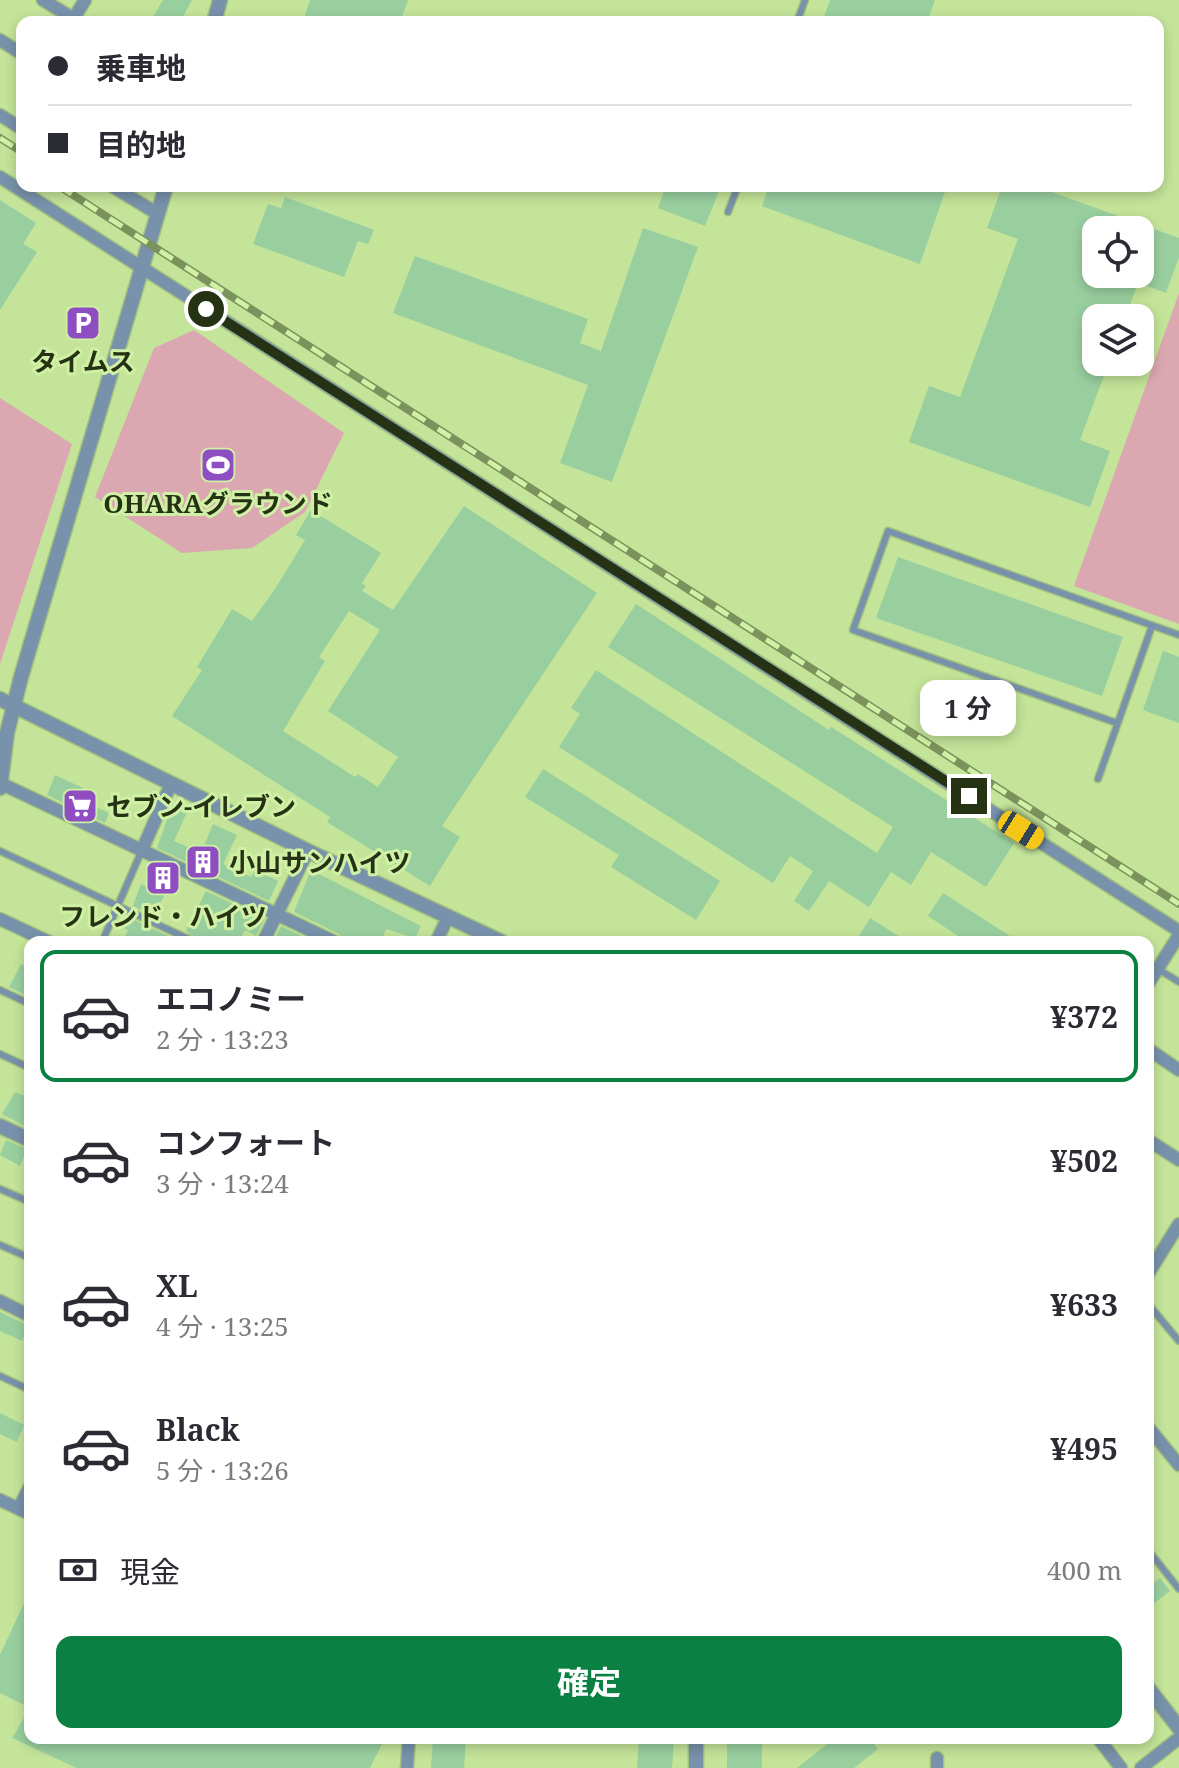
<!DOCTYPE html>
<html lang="ja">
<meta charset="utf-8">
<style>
body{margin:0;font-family:"Noto Serif","Noto Sans JP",serif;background:#f2f2f3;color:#2b2b33;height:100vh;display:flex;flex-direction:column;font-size:30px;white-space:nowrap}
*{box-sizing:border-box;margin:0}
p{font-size:26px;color:#7c7c81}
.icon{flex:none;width:44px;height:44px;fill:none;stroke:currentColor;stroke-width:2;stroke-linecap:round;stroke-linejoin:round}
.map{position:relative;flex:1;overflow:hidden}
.details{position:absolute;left:24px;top:936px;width:1130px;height:808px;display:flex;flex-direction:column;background:#fff;border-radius:16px;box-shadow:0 4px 12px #0003}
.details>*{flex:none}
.guide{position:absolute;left:16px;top:16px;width:1148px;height:176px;border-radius:16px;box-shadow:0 4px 12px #0003;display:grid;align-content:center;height:176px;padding:0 32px;background:#fff}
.fabs{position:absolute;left:1082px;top:216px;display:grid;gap:16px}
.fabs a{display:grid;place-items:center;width:72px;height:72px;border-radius:16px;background:#fff;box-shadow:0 4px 12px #0003;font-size:40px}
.end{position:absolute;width:36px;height:36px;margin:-18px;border:10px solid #263214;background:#fff;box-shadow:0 0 0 4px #fff}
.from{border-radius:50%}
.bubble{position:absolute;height:56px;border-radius:16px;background:#fff;box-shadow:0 4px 12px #0003;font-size:26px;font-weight:700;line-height:56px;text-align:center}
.car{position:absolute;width:24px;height:48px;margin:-24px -12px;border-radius:10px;box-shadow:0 0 6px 2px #0007;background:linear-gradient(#f5c518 24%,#345 0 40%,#f5c518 0 76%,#345 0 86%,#f5c518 0)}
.guide b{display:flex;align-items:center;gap:28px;height:76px;font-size:30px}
.guide b+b{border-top:2px solid #e1e1e2}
.guide i{width:20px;height:20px;background:#2b2b33}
ul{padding:14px 0 0;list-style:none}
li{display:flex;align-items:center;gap:24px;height:132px;margin:0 16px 12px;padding:0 16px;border:4px solid transparent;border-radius:16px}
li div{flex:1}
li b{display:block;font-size:30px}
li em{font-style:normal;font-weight:700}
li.on{border-color:#0b8043}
li>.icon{width:72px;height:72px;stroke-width:1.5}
.pay{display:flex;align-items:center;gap:20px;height:88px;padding:0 32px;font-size:30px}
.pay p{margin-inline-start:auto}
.button{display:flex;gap:16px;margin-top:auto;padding:16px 32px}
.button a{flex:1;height:92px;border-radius:16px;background:#0b8043;color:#fff;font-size:32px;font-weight:700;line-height:92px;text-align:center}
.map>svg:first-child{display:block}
.green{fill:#dba8b1}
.building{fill:#99cf9f;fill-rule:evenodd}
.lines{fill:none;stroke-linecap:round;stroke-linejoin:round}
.service-casing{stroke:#a4c07e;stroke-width:9}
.minor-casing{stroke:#a4c07e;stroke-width:15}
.tertiary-casing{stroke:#a4c07e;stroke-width:17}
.service{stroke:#7892ab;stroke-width:6}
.minor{stroke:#7892ab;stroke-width:12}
.tertiary{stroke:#7892ab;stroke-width:14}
.rail-casing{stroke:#7b925c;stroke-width:8}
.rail{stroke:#d0f1a5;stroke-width:5;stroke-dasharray:15;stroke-linecap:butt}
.route{stroke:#263214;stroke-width:10}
.labels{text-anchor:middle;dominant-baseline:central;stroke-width:6;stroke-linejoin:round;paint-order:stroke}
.poi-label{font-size:26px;font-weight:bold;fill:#263214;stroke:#d0f1a5}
</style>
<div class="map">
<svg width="1179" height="1768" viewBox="0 0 1179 1768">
<rect width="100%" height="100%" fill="#c3e499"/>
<g class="green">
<path d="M1179 293V624L1074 586Z"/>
<path d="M194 330 344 433 305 512 252 548 182 553 95 497 154 348Z"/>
<path d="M0 398 72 444 0 664Z"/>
</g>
<g class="building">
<path d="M163 0H192L180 22H150Z"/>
<path d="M310 0H408L400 22H303Z"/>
<path d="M830 0H935L927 22H822Z"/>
<path d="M666 186H721L705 226 658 208Z"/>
<path d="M769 186H947L920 264 762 206Z"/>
<path d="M1002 186H1035L1179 238V257L1166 293 1138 283 1125 318H1096V362H1109L1080 440 1110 451 1090 507 909 442 929 386 960 397 1018 239 987 228ZM1096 230H1140V274H1096Z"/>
<path d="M285 197 374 230 368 244 358 241 344 277 253 244 268 204 281 208Z"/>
<path d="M0 200 36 223 23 244 37 252 0 310Z"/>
<path d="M643 228 698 247 612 482 560 463 588 385 393 313 415 256 588 319 580 343 601 351Z"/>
<path d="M464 506 597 593 442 826 460 837 430 886 327 822 330 817 172 716 202 670 197 667 232 609 252 621 275 589 305 540 296 535 311 510 381 553 362 583 366 586 362 591 393 610ZM349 611 380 630 328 711 398 757 378 787 358 774 355 777 283 731 325 661 319 657Z"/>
<path d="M898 557 1123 637 1102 696 876 618Z"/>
<path d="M636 604 829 730 831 727 1014 843 986 887 931 852 911 885 891 872 869 907 829 881 809 911 794 901 813 871 790 856 773 883 559 747 580 714 571 708 596 670 877 853 893 827 608 647Z"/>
<path d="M1163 651 1179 657V723L1143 710Z"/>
<path d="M543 769 720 881 696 920 611 867 619 855 525 797Z"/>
<path d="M55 775 83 788 78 798 109 813 105 823 47 795Z"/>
<path d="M172 805 187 812 174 841 201 853 213 824 237 835 223 864 251 877 255 870 278 881 269 901 157 848Z"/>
<path d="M156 867 175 876 153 916 133 906 141 884 147 887Z"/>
<path d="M311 870 421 926 415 938 386 929 381 942H344L339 934 294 912Z"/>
<path d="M206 891 265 919 256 936 245 930 239 942H201L186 931Z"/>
<path d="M943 893 1019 942H967L928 916Z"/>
<path d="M128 917 181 942H122L128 930 123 928Z"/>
<path d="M870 918 908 942H855Z"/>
<path d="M281 926 314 942H273Z"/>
<path d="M21 964 30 968V997L9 987Z"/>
<path d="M15 1092 30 1098V1129L2 1114Z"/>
<path d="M6 1140 27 1149 20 1166 0 1155Z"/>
<path d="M0 1312 29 1326 22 1341 0 1331Z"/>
<path d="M0 1413 24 1425 17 1442 0 1434Z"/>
<path d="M1160 1578 1170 1591 1148 1608V1587Z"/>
<path d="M30 1590V1738H385L370 1768H77L12 1738 30 1708 0 1693V1655Z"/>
<path d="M433 1738H466L464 1768H431Z"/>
<path d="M639 1738 674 1739 672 1768H637Z"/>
<rect x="727" y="1738" width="35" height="30"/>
<path d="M835 1738H869L878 1749 854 1768H797Z"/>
</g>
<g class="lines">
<defs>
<g id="service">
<path d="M797 22 805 0"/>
<path d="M728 212 738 186"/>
<path d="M1117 723 853 630 888 531 1179 635"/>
<path d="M1098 779 1152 626"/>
<path d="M0 851 195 942"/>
<path d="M102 942 142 850"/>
<path d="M1158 969 1179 982"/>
<path d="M0 990 30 1004"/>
<path d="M0 1054 30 1068"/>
<path d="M0 1189 30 1202"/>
<path d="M0 1245 30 1258"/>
<path d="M1148 1304 1179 1341"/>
<path d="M0 1376 30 1390"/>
<path d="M1148 1550 1179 1589"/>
</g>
<g id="minor">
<path d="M43 0 79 22"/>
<path d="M74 18 85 0"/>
<path d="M0 40 22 54"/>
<path d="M0 115 22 129"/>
<path d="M0 177 1179 931"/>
<path d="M112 186 158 214"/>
<path d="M0 783 335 942"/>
<path d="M142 850 171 784"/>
<path d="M0 919 49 942"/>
<path d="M263 942 308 851"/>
<path d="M436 942 448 917"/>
<path d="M1148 984 1179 935"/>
<path d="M1148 1049 1179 1070"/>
<path d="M1148 1140 1179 1160"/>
<path d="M1148 1274 1179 1224"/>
<path d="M0 1301 30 1316"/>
<path d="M1148 1427 1179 1465"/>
<path d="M0 1500 30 1514"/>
<path d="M19 1508 30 1486"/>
<path d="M1098 1738 1121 1768"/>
<path d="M407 1768 409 1738"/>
<path d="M937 1768V1758"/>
<path d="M1141 1768 1179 1738"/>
</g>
<g id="tertiary">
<path d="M214 22 220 0"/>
<path d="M0 699 308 851 502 942"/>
<path d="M0 788 7 733 21 677 166 186"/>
<path d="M0 1126 30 1140"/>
<path d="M1148 1688 1179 1728"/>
<path d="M696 1768V1738"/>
</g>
</defs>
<use href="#service" class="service-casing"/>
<use href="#minor" class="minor-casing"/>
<use href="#tertiary" class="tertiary-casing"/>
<use href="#service" class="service"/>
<use href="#minor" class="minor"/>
<use href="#tertiary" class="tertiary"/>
<defs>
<g id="rail">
<path d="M0 138 22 152"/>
<path d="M59 186 1179 904"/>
</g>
</defs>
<use href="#rail" class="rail-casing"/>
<use href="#rail" class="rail"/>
</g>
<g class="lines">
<path class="route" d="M206 309 969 796"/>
</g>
<defs>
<symbol id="parking-square" viewBox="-11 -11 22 22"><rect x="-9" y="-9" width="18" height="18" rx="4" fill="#8f4dc2" stroke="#d0f1a5"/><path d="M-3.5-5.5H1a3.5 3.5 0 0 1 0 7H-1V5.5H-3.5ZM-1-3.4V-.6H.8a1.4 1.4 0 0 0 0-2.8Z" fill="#fff"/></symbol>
<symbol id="stadium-square" viewBox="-11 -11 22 22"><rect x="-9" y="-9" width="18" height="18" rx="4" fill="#8f4dc2" stroke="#d0f1a5"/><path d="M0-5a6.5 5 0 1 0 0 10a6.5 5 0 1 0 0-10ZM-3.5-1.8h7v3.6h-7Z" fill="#fff"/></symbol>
<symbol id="supermarket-square" viewBox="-11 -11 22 22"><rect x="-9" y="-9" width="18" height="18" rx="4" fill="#8f4dc2" stroke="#d0f1a5"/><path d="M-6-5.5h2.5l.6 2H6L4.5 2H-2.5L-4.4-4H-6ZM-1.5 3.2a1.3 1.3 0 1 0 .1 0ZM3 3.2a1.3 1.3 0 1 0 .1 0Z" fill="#fff"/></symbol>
<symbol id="building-square" viewBox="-11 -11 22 22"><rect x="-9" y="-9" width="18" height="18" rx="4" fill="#8f4dc2" stroke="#d0f1a5"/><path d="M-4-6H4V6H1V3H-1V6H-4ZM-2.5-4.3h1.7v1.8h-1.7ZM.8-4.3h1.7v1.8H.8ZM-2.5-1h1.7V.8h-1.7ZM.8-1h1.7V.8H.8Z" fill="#fff"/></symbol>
</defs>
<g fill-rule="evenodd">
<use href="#parking-square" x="63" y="303" width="40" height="40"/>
<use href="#stadium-square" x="198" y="445" width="40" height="40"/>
<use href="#supermarket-square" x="60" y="786" width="40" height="40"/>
<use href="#building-square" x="183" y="842" width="40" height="40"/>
<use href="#building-square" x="143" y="858" width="40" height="40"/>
</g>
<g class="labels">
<g class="poi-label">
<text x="83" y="361">タイムス</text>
<text x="218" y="503">OHARAグラウンド</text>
<text x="106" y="806" text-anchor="start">セブン-イレブン</text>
<text x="229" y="862" text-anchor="start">小山サンハイツ</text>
<text x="163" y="916">フレンド・ハイツ</text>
</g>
</g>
</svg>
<div class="fabs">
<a><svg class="icon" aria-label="locate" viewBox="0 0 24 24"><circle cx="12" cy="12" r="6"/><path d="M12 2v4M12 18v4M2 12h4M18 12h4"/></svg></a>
<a><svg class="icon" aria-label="layers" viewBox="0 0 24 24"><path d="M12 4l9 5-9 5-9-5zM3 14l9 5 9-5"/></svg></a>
</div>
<i class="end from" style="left:206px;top:309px"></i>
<i class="end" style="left:969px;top:796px"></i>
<div class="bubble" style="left:920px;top:680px;width:96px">1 分</div>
<i class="car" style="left:1021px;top:830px;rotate:122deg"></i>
<div class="guide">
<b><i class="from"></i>乗車地</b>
<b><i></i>目的地</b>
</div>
<section class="details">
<ul>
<li class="on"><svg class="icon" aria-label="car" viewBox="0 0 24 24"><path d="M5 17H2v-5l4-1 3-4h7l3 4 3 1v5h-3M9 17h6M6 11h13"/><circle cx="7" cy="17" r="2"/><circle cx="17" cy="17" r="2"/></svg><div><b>エコノミー</b><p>2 分 · 13:23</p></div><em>¥372</em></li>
<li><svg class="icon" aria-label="car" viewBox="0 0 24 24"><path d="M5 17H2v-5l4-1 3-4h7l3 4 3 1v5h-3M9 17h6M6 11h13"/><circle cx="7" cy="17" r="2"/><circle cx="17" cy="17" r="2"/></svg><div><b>コンフォート</b><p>3 分 · 13:24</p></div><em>¥502</em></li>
<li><svg class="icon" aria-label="car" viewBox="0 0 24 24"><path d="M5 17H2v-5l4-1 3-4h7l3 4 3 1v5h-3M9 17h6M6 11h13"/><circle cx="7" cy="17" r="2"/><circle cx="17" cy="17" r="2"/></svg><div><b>XL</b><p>4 分 · 13:25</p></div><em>¥633</em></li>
<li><svg class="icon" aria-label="car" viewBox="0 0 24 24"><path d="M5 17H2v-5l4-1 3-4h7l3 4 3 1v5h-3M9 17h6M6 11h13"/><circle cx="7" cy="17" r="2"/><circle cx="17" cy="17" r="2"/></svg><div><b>Black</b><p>5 分 · 13:26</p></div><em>¥495</em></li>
</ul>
<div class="pay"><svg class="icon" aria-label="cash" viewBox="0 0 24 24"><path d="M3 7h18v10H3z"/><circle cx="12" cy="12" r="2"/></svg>現金<p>400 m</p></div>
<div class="button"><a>確定</a></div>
</section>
</div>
